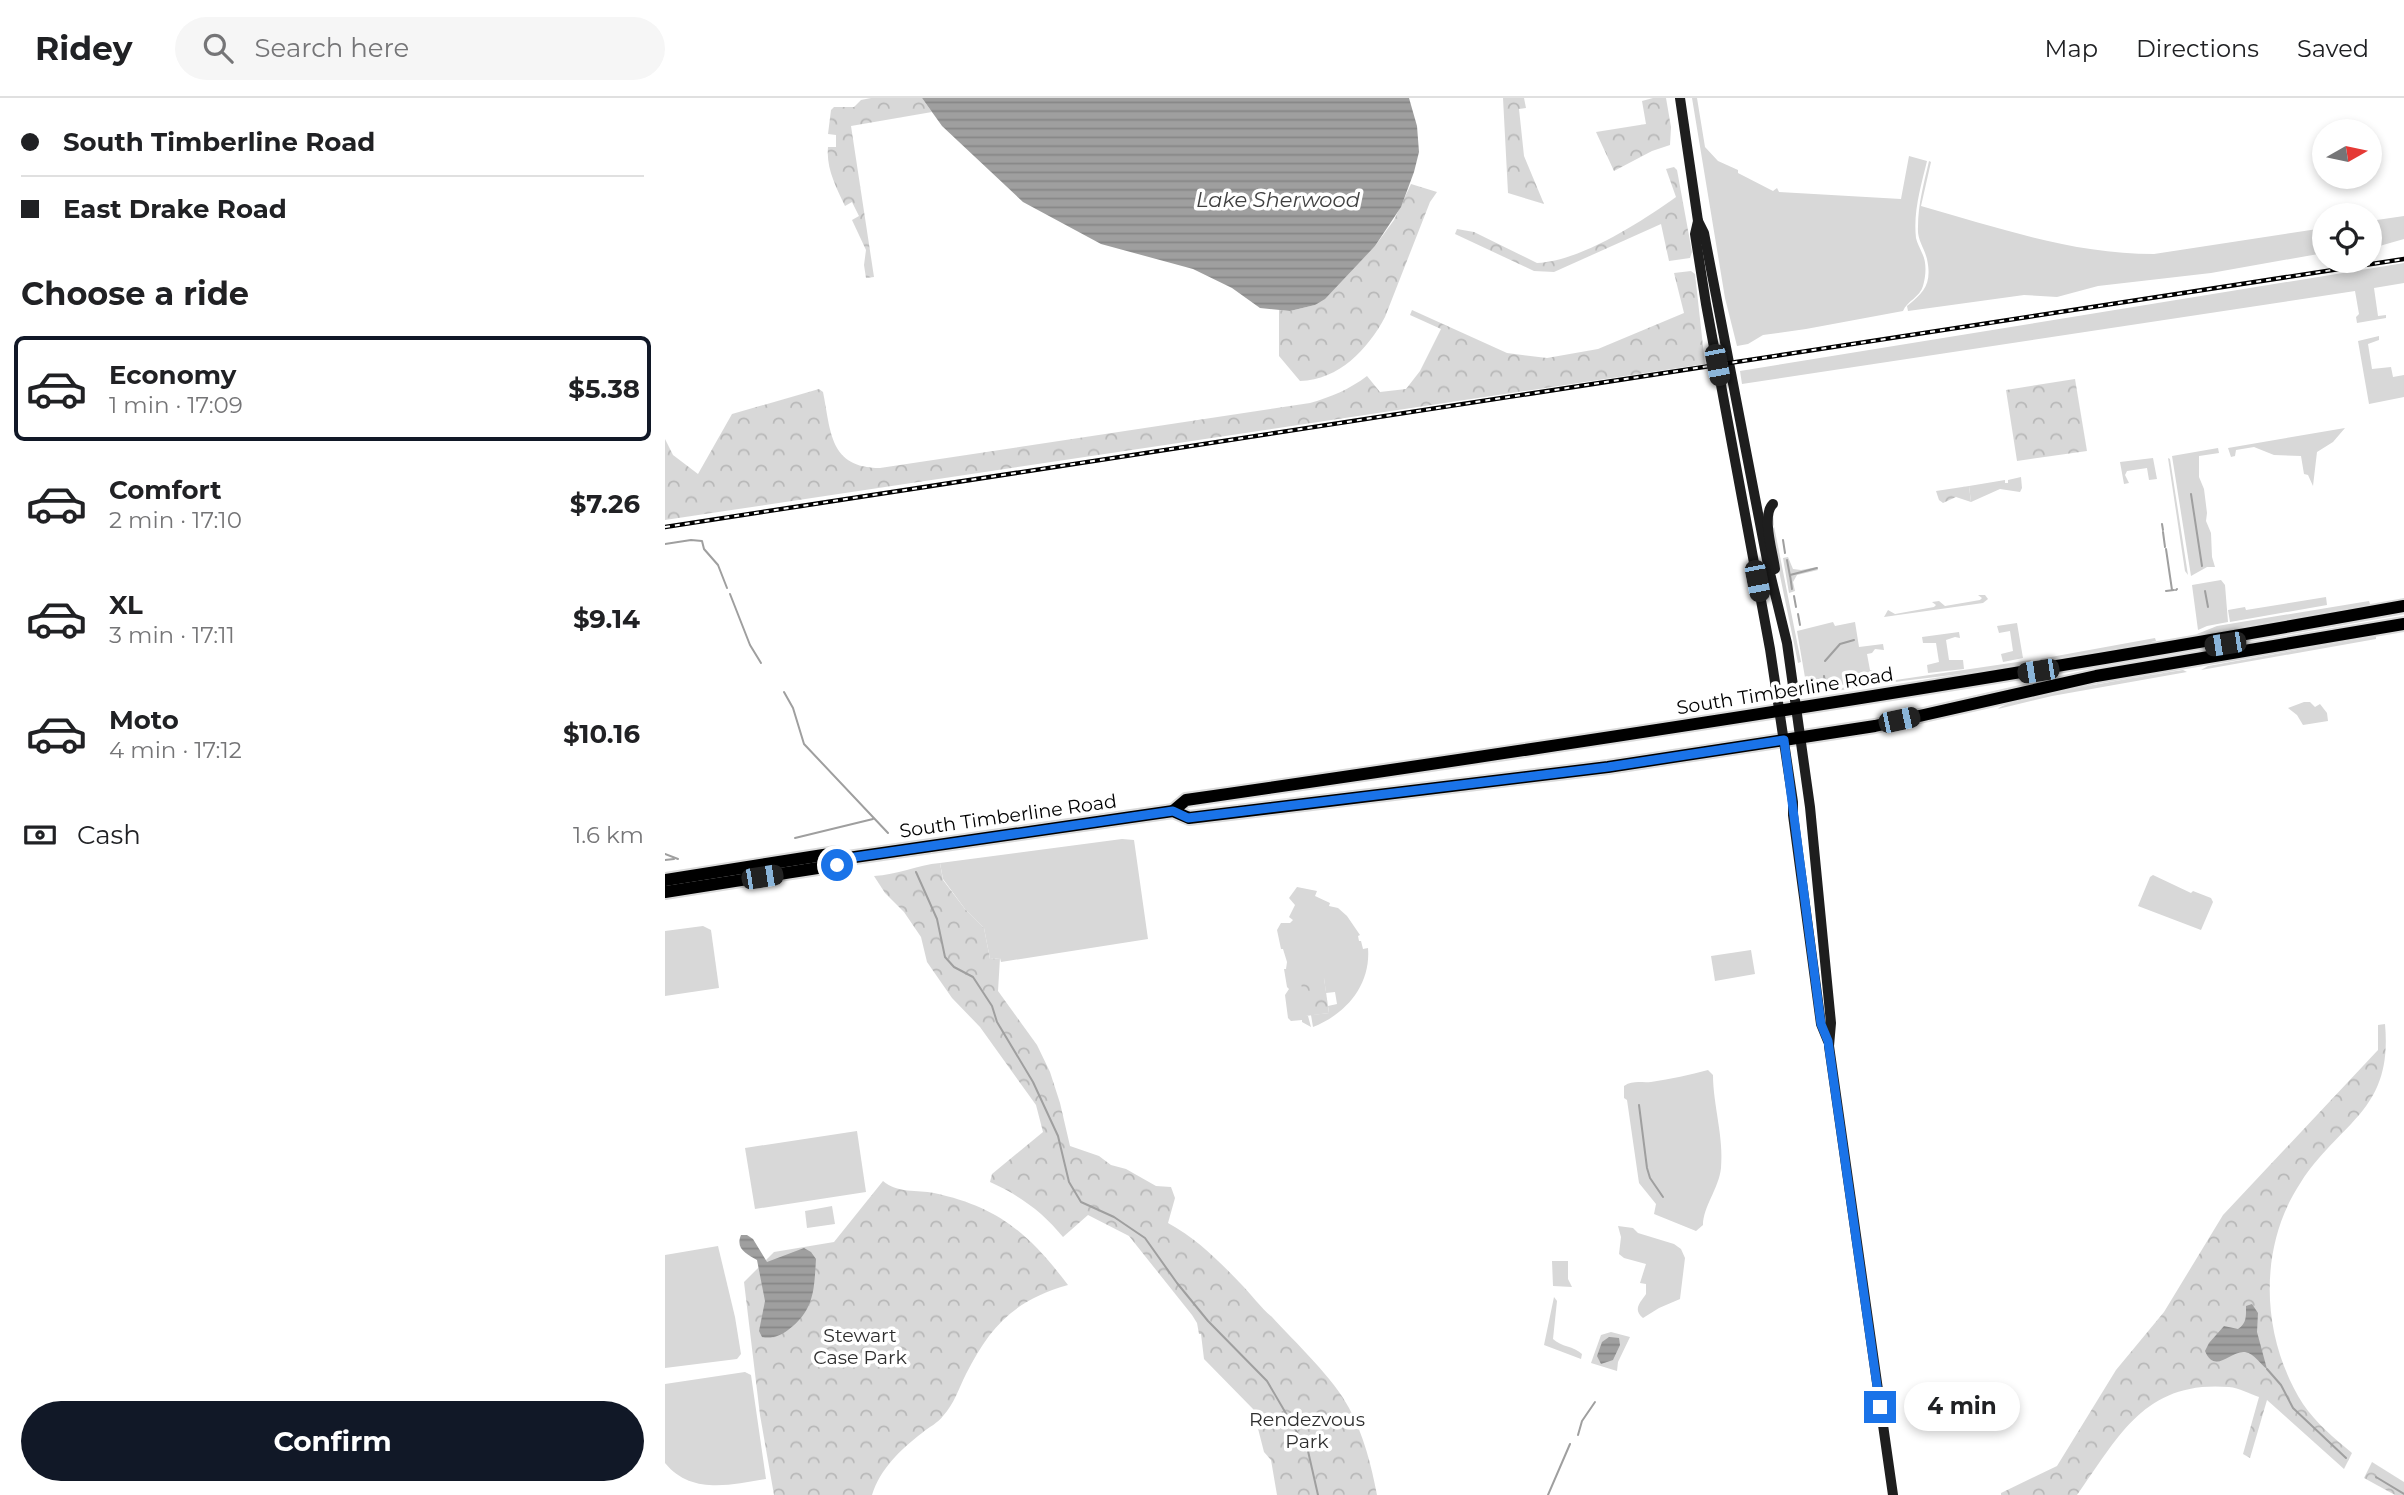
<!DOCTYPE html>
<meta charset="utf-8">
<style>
body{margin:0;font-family:Montserrat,sans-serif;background:#f6f6f6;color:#202124;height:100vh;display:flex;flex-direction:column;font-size:26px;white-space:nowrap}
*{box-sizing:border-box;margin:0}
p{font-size:23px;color:#757577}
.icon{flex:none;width:38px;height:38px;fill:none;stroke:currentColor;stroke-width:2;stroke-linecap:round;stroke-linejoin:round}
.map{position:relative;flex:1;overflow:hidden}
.panel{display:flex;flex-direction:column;background:#fff;width:665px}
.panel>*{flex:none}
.top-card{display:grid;align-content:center;height:154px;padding:0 21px;background:#fff}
.needle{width:46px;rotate:81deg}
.fabs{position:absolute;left:1647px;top:21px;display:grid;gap:14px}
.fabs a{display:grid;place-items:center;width:70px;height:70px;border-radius:50%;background:#fff;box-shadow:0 4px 10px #0003;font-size:35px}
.end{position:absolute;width:32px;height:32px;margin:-16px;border:9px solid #1a73e8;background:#fff;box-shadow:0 0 0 4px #fff}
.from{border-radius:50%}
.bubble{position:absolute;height:49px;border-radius:24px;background:#fff;box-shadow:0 4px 10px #0003;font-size:23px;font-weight:700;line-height:49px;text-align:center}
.car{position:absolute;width:21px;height:42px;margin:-21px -10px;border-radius:9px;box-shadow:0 0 5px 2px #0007;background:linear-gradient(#222 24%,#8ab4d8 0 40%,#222 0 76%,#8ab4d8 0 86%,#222 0)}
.top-card b{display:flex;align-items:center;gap:24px;height:66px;font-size:26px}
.top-card b+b{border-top:2px solid #e0e0e0}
.top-card i{width:18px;height:18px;background:#202124}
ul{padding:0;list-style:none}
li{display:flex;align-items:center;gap:21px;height:105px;margin:0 14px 10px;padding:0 7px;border:4px solid transparent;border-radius:10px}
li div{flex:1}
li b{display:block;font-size:26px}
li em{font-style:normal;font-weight:700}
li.on{border-color:#111827}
li>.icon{width:63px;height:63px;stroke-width:1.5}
h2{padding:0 21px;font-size:32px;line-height:84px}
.pay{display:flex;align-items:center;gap:18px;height:77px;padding:0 21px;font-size:26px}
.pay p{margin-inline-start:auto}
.action{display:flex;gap:14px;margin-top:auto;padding:14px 21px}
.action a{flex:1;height:80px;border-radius:42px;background:#111827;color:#fff;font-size:28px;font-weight:700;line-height:80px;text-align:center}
header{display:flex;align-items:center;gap:42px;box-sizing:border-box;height:98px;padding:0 35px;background:#fff;border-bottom:2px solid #e0e0e0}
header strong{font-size:33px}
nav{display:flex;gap:38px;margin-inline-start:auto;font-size:24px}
.search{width:490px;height:63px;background:#f6f6f6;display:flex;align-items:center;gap:18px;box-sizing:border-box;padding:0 24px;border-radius:38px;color:#757577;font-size:26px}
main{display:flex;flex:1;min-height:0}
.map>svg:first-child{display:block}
.green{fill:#d8d8d8}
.park{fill:url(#park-crowns)}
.water{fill:url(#water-rules)}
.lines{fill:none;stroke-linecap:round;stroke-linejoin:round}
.stream{stroke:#9f9f9f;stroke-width:2}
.primary-casing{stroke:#dbdbdb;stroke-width:16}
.secondary{stroke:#1e1e1e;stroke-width:10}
.primary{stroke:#000;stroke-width:12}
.rail-casing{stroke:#000;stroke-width:4.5}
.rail{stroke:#fff;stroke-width:2;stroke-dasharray:5;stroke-linecap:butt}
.route{stroke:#1a73e8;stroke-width:9}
.labels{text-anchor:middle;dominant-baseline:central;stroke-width:7;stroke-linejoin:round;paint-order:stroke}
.street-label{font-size:19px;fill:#000;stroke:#fff}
.park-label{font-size:19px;fill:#2f2f2f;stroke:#fff}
.water-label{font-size:21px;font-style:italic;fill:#404040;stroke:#fff}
</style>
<header>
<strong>Ridey</strong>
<div class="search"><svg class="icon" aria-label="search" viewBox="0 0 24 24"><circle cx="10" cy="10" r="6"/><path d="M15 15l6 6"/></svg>Search here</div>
<nav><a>Map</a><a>Directions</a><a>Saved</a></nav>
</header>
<main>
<section class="panel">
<div class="top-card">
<b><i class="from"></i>South Timberline Road</b>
<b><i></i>East Drake Road</b>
</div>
<h2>Choose a ride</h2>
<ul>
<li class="on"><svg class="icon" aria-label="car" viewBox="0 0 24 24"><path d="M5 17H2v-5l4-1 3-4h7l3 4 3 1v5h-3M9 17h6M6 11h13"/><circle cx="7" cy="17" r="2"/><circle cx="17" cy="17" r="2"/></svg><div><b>Economy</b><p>1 min · 17:09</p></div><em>$5.38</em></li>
<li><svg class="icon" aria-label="car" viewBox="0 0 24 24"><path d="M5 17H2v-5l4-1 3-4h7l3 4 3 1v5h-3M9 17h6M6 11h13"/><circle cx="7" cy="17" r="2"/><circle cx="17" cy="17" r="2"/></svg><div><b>Comfort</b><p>2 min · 17:10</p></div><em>$7.26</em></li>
<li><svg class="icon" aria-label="car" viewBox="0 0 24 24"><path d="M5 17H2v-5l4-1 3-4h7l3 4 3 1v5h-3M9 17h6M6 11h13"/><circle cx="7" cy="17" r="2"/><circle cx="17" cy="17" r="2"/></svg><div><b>XL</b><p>3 min · 17:11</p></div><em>$9.14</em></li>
<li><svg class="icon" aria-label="car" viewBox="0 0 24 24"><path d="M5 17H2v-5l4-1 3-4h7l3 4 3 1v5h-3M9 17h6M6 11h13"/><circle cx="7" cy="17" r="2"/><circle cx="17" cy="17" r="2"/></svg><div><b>Moto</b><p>4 min · 17:12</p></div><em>$10.16</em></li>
</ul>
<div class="pay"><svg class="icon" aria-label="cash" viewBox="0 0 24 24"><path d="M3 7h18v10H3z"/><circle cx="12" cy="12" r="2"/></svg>Cash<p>1.6 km</p></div>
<div class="action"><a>Confirm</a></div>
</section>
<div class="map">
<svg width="1739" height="1397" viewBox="0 0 1739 1397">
<defs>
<pattern id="park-crowns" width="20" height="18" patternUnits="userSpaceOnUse" patternTransform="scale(1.75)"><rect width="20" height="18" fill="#d8d8d8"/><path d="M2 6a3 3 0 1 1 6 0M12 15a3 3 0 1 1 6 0" fill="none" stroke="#b8b8b8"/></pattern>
<pattern id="water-rules" width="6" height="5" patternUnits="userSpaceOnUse" patternTransform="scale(1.75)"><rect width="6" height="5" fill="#9f9f9f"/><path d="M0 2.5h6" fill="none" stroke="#878787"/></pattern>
</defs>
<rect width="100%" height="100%" fill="#fff"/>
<g class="green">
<path d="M1027 0H1032L1040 49 1053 63 1073 72V75L1108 93 1112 90 1114 94 1236 101 1244 58 1262 63C1256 88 1248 114 1251 140 1252 145 1255 150 1257 155 1262 165 1261 177 1258 188 1255 199 1242 203 1238 213L1141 231 1098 237 1083 246 1072 248 1060 200Z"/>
<path d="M1264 63 1266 64 1256 108C1334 130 1408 156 1489 156L1659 130V155L1546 175 1433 188 1392 199 1359 197 1243 213 1242 208C1260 194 1267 185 1262 161 1259 149 1252 142 1253 129 1253 106 1259 85 1264 63Z"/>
<path d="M1739 118V141L1711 149 1705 148V123Z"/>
<path d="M1739 165V185L1709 190 1713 218 1721 217V220L1692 225 1691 219 1694 216 1690 193 1077 286 1075 273Z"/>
<path d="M1714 238V242L1703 246 1707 271 1726 269 1728 279 1739 277V299L1704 306 1693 243Z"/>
<path d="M1680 330 1668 344 1652 354 1648 388 1643 377 1639 376 1636 358 1609 357 1589 349 1571 352 1570 358 1566 359 1563 350Z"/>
<path d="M1553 350 1554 355 1534 358V379L1539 391 1542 415 1541 423 1546 435 1547 459 1550 469H1542L1526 478 1507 358Z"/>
<path d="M1488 360 1492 381 1484 382 1482 370 1462 373 1460 377 1464 385 1459 386 1455 364Z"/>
<path d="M1503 360 1505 361 1523 477 1520 473Z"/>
<path d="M1356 379 1357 390 1355 394 1335 391 1306 404 1304 388 1340 382V385H1343V382Z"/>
<path d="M1108 414 1109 428 1136 564 1133 565 1106 434 1109 429 1105 418Z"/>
<path d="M1123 459 1128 471 1136 472 1152 469 1153 472 1132 477 1128 484 1130 493 1124 495 1118 460Z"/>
<path d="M1556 482 1560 487 1563 524 1542 528 1533 532 1527 487Z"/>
<path d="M1313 497H1320L1323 501 1318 505 1219 519 1223 512 1230 516 1269 509 1271 507 1267 504 1274 503 1280 508 1315 502 1317 500Z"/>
<path d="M1661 499 1662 507 1565 524 1563 512 1580 509 1581 512Z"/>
<path d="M1704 503 1706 509 1535 539 1532 536 1552 528Z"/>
<path d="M1168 524 1170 528 1190 524 1194 549 1218 546 1219 552 1210 551 1207 555 1202 556 1205 572H1210L1213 575 1222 574 1223 580 1162 589 1159 578V590L1142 591 1132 533Z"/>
<path d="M1352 525 1358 560 1338 564 1336 556 1348 553 1345 533 1334 535 1332 528Z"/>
<path d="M1294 534 1295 540 1290 539 1281 542 1284 562H1298L1299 571 1263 575 1262 567 1274 564 1271 545H1258L1257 539Z"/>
<path d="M1711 538V541L1536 572 1543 568Z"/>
<path d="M1490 540 1491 543 1486 544V547L1379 565 1375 561Z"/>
<path d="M1366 562 1363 568 1237 583 1164 594 1163 592Z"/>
<path d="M1518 572 1522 574 1387 598 1333 611C1343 599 1492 576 1518 572Z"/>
<path d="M1639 604H1645L1650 609 1655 606 1662 615 1663 623 1638 627 1632 617 1623 610Z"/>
<path d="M457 741 469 742 483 841 336 864 335 860 325 861 319 830 300 811 278 781 275 765Z"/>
<path d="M1488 777 1526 795 1528 793 1546 800 1548 804 1536 832 1473 808 1485 779Z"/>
<path d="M632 789 652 793 650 798 665 805 664 808 673 810 682 818 695 837 693 838 694 843H696L698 851 703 850C706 887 681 916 648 929L646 917 664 915 663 908 672 906 670 894 661 895 659 880 641 918H643L646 929 637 924V922L626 923 623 920 620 897 624 891 622 889 619 871H621L622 864 618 851H616L612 832 616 825H625L628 822 624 819 630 807 624 800Z"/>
<path d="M38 828 46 832 54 890 0 898V833Z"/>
<path d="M1086 852 1090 876 1050 883 1046 858Z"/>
<path d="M1043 972 1048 977C1048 1007 1059 1039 1056 1070 1054 1090 1038 1109 1038 1127L1031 1133 989 1116 991 1106 974 1085 962 1002 959 1000V988C968 982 976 985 986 984 1006 981 1025 977 1043 972Z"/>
<path d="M192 1033 201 1094 90 1111 80 1050Z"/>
<path d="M167 1108 170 1126 142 1130 140 1113Z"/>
<path d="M953 1128 968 1130 973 1135 1009 1146 1016 1151 1020 1160 1015 1201 994 1210 978 1220C967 1211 976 1204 981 1196V1186L975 1185 981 1166 959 1160 954 1156 956 1139Z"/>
<path d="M53 1148 70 1219 76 1256 72 1261 0 1270V1157Z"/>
<path d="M887 1163H903V1181L907 1189 888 1188Z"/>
<path d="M889 1199 892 1203 888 1241C896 1249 909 1248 917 1256L916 1261 879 1247Z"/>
<path d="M946 1234 965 1239 953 1264 952 1273 926 1265 936 1237Z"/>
<path d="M80 1274 86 1277 101 1381C66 1387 26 1397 0 1365V1286Z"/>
</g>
<g class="park">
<path d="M206 0H257L267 14 186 28 209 179 201 180 199 167 201 152 187 122 194 118 187 104 180 108C171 89 161 70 163 49H171V37L163 36 166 12 169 9H189L196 2Z"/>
<path d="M838 0H859L861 10 854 11 859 58 879 106 843 95Z"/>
<path d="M988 0H1001L1006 29 1005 47 987 53 949 73 931 34 981 26 977 3Z"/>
<path d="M1009 69 1012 72 1027 154 1025 160 1004 163 996 126 889 174 869 173 790 136 792 131 809 134 872 165C916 163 976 124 1011 99L1001 71Z"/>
<path d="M746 86 772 94 765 104 720 219C703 251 674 282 635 283L614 258V212L625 213 650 207 710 148 729 122Z"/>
<path d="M1026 173 1030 176 1040 266 0 422V341L8 357 33 376 67 316 154 291 158 294C166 333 164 370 215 370L645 305C666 299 685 291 702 278L715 294 741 291 755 273 776 231 745 217 747 212 842 255 882 260 933 251 1019 215 1009 175Z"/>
<path d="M1410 281 1422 353 1352 363 1341 292Z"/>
<path d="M1304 388 1306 404 1291 399 1278 405 1274 402 1271 393Z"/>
<path d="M275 765 278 782 300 811 319 830 325 861 335 860 333 893 372 947 385 974 395 1005 405 1048 434 1058 446 1067 461 1071 491 1088 506 1089 510 1100 503 1125C531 1140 554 1163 576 1186 587 1197 595 1209 607 1219 629 1243 670 1282 684 1310 699 1338 706 1366 712 1397H612L606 1362 599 1354 588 1311 539 1261 536 1236H534L532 1225 527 1217 464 1138 423 1117 398 1139C378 1114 354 1097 325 1084L327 1076 378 1034 371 1007 315 929 287 900 262 864 256 839 239 814 220 795 209 778C232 777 252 767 275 765Z"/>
<path d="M659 880 664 915 641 918 636 884Z"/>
<path d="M1720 926C1728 1013 1676 1023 1636 1084 1592 1150 1596 1240 1638 1306 1651 1325 1669 1340 1687 1355L1679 1371 1602 1302 1585 1360 1578 1356 1594 1299C1585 1296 1574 1290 1564 1289 1480 1282 1454 1338 1412 1397H1336V1395L1392 1368 1451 1272 1499 1214 1558 1117 1713 952V927Z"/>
<path d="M218 1083C231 1095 253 1092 269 1095 334 1109 364 1136 403 1187 350 1202 325 1228 301 1276 294 1290 289 1306 278 1318 273 1325 264 1329 257 1335 236 1351 215 1371 207 1397H109L95 1317 79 1184 109 1154 169 1144Z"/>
<path d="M1707 1364 1739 1384V1397H1730L1699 1380Z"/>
</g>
<g class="water">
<path d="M257 0H744L752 28 754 54 749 74 736 109 710 148 660 201 650 207 625 213 595 210 567 190 528 171 436 146 358 104 277 28Z"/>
<path d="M76 1137H82L88 1141 102 1164 139 1150 146 1154 151 1161C149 1191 150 1212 123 1232 115 1238 107 1241 97 1239L94 1233 100 1203 92 1162C82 1156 70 1151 76 1137Z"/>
<path d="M1587 1206 1593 1215 1592 1234 1602 1271C1595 1266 1590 1256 1580 1254 1566 1252 1550 1277 1540 1253L1544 1245 1559 1228 1573 1231C1582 1225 1581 1218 1581 1208Z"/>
<path d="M944 1239 954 1240 955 1247 948 1262 936 1266 932 1258 937 1244Z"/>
</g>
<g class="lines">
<g class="stream">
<path d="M1526 396 1537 468"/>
<path d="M1497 426 1498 432"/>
<path d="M1498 434 1500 449"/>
<path d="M1118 442 1120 455"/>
<path d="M0 446 26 442 37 443 39 451 53 467 62 490"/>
<path d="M1501 451 1507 492"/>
<path d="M1122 462 1125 478"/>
<path d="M1127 491 1125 477 1152 470"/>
<path d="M1511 492 1512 491"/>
<path d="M1501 493 1509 492"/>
<path d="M1540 493 1543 509"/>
<path d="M65 496 85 547 96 565"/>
<path d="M1129 498 1131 509"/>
<path d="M1133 516 1135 527"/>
<path d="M1160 563 1175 546 1189 542"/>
<path d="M1159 578 1161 590"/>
<path d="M1161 592V595"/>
<path d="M119 594 128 610 139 646 223 735"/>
<path d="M130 740 208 721"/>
<path d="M0 756 13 761"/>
<path d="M0 762 9 761"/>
<path d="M251 774 272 821 280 859 289 869 308 879 327 908 332 924 368 984 393 1038 404 1084 416 1104 449 1119 480 1140 512 1185 543 1223 602 1283 643 1353 653 1397"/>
<path d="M974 1007 982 1070 985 1080 998 1099"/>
<path d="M1602 1271 1616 1287 1628 1310 1681 1360"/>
<path d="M913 1337 917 1323 930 1304"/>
<path d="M1711 1379 1739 1396"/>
<path d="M883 1397 905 1346"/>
</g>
<defs>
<g id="primary">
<path d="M508 713 521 702C928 643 1334 581 1739 508"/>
<path d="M0 782 171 755 183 760"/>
<path d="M0 794 172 767 183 760 508 713 524 720 943 669 1119 642 1210 628 1431 578 1739 526"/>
</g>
</defs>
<use href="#primary" class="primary-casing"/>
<g class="secondary">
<path d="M1015 0 1033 123 1039 135 1103 467 1122 545 1145 709 1166 925 1164 948 1228 1397"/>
<path d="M1033 123 1030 136 1041 206 1105 551 1128 704V717L1156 926 1163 943"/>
<path d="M1108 406C1096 417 1108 455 1110 471"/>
</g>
<use href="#primary" class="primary"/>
<defs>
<path id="rail" d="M0 429 1739 161"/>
</defs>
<use href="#rail" class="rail-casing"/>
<use href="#rail" class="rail"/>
</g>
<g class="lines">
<path class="route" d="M172 767 183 760 508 713 523 720 943 669 1119 642 1156 926 1163 943 1215 1309"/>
</g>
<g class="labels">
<g class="street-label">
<text transform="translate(1120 593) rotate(-9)">South Timberline Road</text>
<text transform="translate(343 718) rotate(-8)">South Timberline Road</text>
</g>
<g class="park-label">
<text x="195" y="1237">Stewart<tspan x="195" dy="22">Case Park</tspan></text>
<text x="642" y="1321">Rendezvous<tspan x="642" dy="22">Park</tspan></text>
</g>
<g class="water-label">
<text x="613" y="101">Lake Sherwood</text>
</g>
</g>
</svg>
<div class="fabs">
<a><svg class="needle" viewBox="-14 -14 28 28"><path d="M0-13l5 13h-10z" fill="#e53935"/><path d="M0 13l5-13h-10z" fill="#757577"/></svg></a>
<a><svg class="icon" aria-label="locate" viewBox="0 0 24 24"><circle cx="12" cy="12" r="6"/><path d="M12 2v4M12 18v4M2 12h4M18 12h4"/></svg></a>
</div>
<i class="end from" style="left:172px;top:767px"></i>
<i class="end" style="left:1215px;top:1309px"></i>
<div class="bubble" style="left:1239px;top:1284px;width:116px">4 min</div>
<i class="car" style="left:1052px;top:267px;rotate:169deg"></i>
<i class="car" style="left:1092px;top:483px;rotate:169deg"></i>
<i class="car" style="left:1560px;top:546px;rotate:261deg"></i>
<i class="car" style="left:1373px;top:573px;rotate:261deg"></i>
<i class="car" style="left:1234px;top:622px;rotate:78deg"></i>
<i class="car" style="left:97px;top:779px;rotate:81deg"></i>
</div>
</main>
